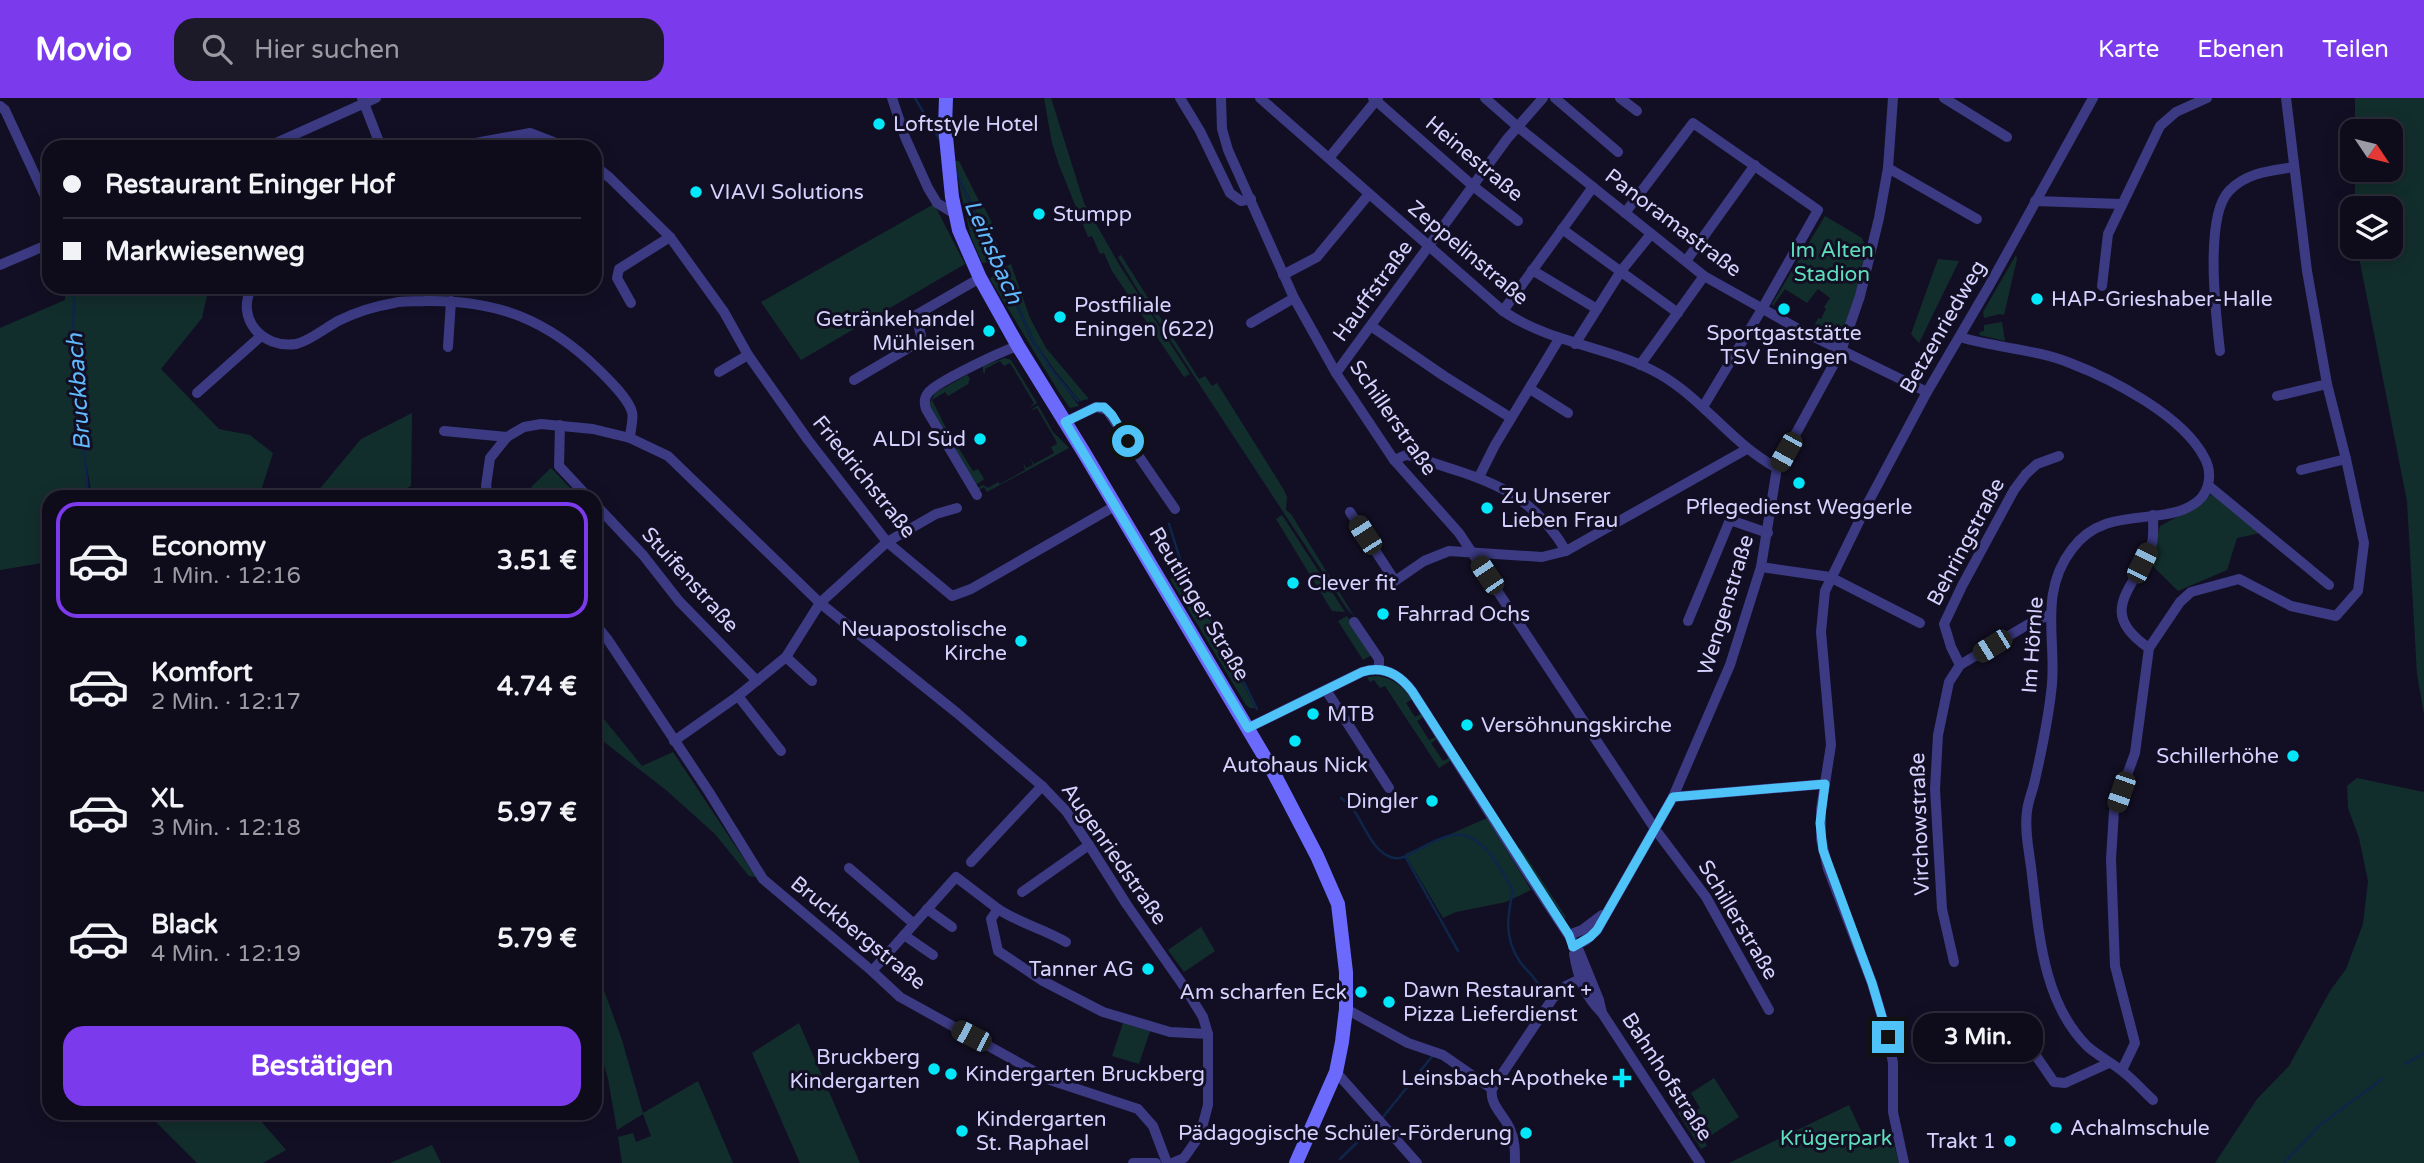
<!DOCTYPE html>
<html lang="de">
<meta charset="utf-8">
<style>
body{margin:0;font-family:"Varela Round",sans-serif;background:#1c1928;color:#f1f3f6;height:100vh;display:flex;flex-direction:column;font-size:26px;white-space:nowrap}
*{box-sizing:border-box;margin:0}
p{font-size:23px;color:#9b9ba3}
.icon{flex:none;width:38px;height:38px;fill:none;stroke:currentColor;stroke-width:2;stroke-linecap:round;stroke-linejoin:round}
.map{position:relative;flex:1;overflow:hidden}
.details{position:absolute;left:42px;top:392px;width:560px;height:630px;display:flex;flex-direction:column;background:#0e0b1b;border-radius:21px;box-shadow:0 4px 18px #0003,0 0 0 2px #2e2b3a}
.details>*{flex:none}
.banner{position:absolute;left:42px;top:42px;width:560px;height:154px;border-radius:21px;box-shadow:0 4px 18px #0003,0 0 0 2px #2e2b3a;display:grid;align-content:center;height:154px;padding:0 21px;background:#0e0b1b}
.needle{width:46px;rotate:125deg}
.buttons{position:absolute;left:2340px;top:21px;display:grid;gap:14px}
.buttons a{display:grid;place-items:center;width:63px;height:63px;border-radius:14px;background:#0e0b1b;box-shadow:0 4px 18px #0003,0 0 0 2px #2e2b3a;font-size:35px}
.end{position:absolute;width:32px;height:32px;margin:-16px;border:9px solid #4fc3f7;background:#111;box-shadow:0 0 0 4px #111}
.from{border-radius:50%}
.bubble{position:absolute;height:49px;border-radius:21px;background:#0e0b1b;box-shadow:0 4px 18px #0003,0 0 0 2px #2e2b3a;font-size:23px;font-weight:800;line-height:49px;text-align:center}
.car{position:absolute;width:21px;height:42px;margin:-21px -10px;border-radius:9px;box-shadow:0 0 5px 2px #0007;background:linear-gradient(#222 24%,#8ab4d8 0 40%,#222 0 76%,#8ab4d8 0 86%,#222 0)}
.banner b{display:flex;align-items:center;gap:24px;height:66px;font-size:26px}
.banner b+b{border-top:2px solid #2e2b3a}
.banner i{width:18px;height:18px;background:#f1f3f6}
ul{padding:12px 0 0;list-style:none}
li{display:flex;align-items:center;gap:21px;height:116px;margin:0 14px 10px;padding:0 7px;border:4px solid transparent;border-radius:21px}
li div{flex:1}
li b{display:block;font-size:26px}
li em{font-style:normal;font-weight:800}
li.selected{border-color:#7c3aed}
li>.icon{width:63px;height:63px;stroke-width:1.5}
.cta{display:flex;gap:14px;margin-top:auto;padding:14px 21px}
.cta a{flex:1;height:80px;border-radius:21px;background:#7c3aed;color:#fff;font-size:28px;font-weight:800;line-height:80px;text-align:center}
header{display:flex;align-items:center;gap:42px;box-sizing:border-box;height:98px;padding:0 35px;background:#7c3aed;color:#fff}
header strong{font-size:33px}
nav{display:flex;gap:38px;margin-inline-start:auto;font-size:24px}
.search{width:490px;height:63px;background:#1c1928;display:flex;align-items:center;gap:18px;box-sizing:border-box;padding:0 24px;border-radius:21px;color:#9b9ba3;font-size:26px}
.map>svg:first-child{display:block}
.green{fill:#122e2c}
.lines{fill:none;stroke-linecap:round;stroke-linejoin:round}
.stream{stroke:#0d2649;stroke-width:2.5}
.street{stroke:#3b3a83;stroke-width:10}
.secondary{stroke:#6b6afd;stroke-width:14}
.route{stroke:#4fc3f7;stroke-width:9}
.poi-dot{fill:#03e7fa;stroke:#120f24;stroke-width:2.5}
.labels{text-anchor:middle;dominant-baseline:central;stroke-width:6;stroke-linejoin:round;paint-order:stroke}
.poi-label{font-size:21px;fill:#d6d2ff;stroke:#120f24;text-anchor:start}
.street-label{font-size:21px;fill:#d6d2ff;stroke:#120f24}
.park-label{font-size:21px;fill:#5edebb;stroke:#120f24}
.water-label{font-size:23px;font-style:italic;fill:#61b9fd;stroke:#120f24}
</style>
<header>
<strong>Movio</strong>
<div class="search"><svg class="icon" aria-label="search" viewBox="0 0 24 24"><circle cx="10" cy="10" r="6"/><path d="M15 15l6 6"/></svg>Hier suchen</div>
<nav><a>Karte</a><a>Ebenen</a><a>Teilen</a></nav>
</header>
<div class="map">
<svg width="2424" height="1065" viewBox="0 0 2424 1065">
<rect width="100%" height="100%" fill="#120f24"/>
<g class="green">
<path d="M1044 0H1051L1084 105 1120 168 1190 276 1184 279 1112 173 1104 155 1100 156 1092 138 1088 139 1059 67 1052 45Z"/>
<path d="M2355 0H2424V616L2417 576 2407 403 2357 149H2390V110H2355V72H2390V33H2355Z"/>
<path d="M955 63H959L979 103H981L992 125 988 128 1004 160 999 163 958 75Z"/>
<path d="M958 81 996 164 982 165 971 139Z"/>
<path d="M934 106 965 166 801 262 761 204Z"/>
<path d="M1825 118 1862 140 1866 150 1855 201 1841 237 1831 243 1812 233 1818 220 1821 221 1826 211 1824 209 1830 200 1818 191 1807 205 1785 191 1773 208 1772 206Z"/>
<path d="M1121 157 1199 281 1205 278 1212 288 1217 285 1284 392 1287 399 1286 412 1291 416 1354 518 1347 511 1142 199 1118 159Z"/>
<path d="M2016 157 2017 161 2004 217 2000 216 1984 220 1983 214Z"/>
<path d="M1938 161 1959 163 1919 245 1911 236Z"/>
<path d="M1011 166 1030 220 1046 250 1089 301 1080 303 1055 273 1035 244 1002 170Z"/>
<path d="M999 171 1033 246 1079 308 1070 310 1060 296 990 181Z"/>
<path d="M65 189H209L202 220 161 271 219 331 250 337 273 355 259 399H92L85 358 88 391 51 395 49 399V464L0 472V230L65 202Z"/>
<path d="M2002 224 2005 243 1979 237 1980 234 1984 233V227Z"/>
<path d="M1005 260 1011 262 1037 305 1029 310 1034 305 1010 265 1004 268 1000 263 985 271V276L983 274V268Z"/>
<path d="M967 277 970 280 968 286 948 298 945 294 932 302 946 330 973 373 978 371 984 381 976 387 929 307 935 295Z"/>
<path d="M1038 307 1053 334 1069 350 987 394 984 389 979 392 977 390 983 387 988 390 998 384 1000 386 1025 372 1023 364 1026 370 1033 367 1030 360 1034 366 1054 355 1051 349 1057 346 1056 343 1037 310 1030 313Z"/>
<path d="M412 315 411 388 388 399H313L361 341Z"/>
<path d="M551 370 578 398V399H541L531 389Z"/>
<path d="M2212 396 2260 435 2237 440 2227 472 2178 493 2150 465 2160 428 2184 415Z"/>
<path d="M1282 417 1345 514 1332 513 1276 421Z"/>
<path d="M1182 474 1225 549 1255 610H1250L1246 607 1170 481Z"/>
<path d="M1347 518 1372 557 1363 562 1338 523Z"/>
<path d="M1378 578C1394 581 1402 588 1412 601L1406 605 1415 619 1421 616 1423 619 1417 623 1429 642 1436 639 1437 641 1431 645 1443 663 1449 660 1450 663 1439 670 1385 588 1380 590 1374 582 1370 584 1367 579Z"/>
<path d="M595 610 642 668 673 654 756 779 749 778 715 736 666 692 595 637Z"/>
<path d="M2357 680 2424 694V1065H2215L2257 1001 2289 968 2330 893 2346 871 2363 826 2368 783 2359 740 2348 710 2347 688Z"/>
<path d="M1487 720 1531 792 1506 804 1456 814 1443 820 1405 756Z"/>
<path d="M1521 751 1566 819 1565 821 1519 752Z"/>
<path d="M1201 829 1215 853 1184 874 1168 852Z"/>
<path d="M595 868 621 939 643 1015 698 983 733 1065H622L618 1039 633 1035 636 1044 651 1038 643 1016 617 1032 608 981 595 937Z"/>
<path d="M799 925 860 1065H800L752 955Z"/>
<path d="M1123 925 1150 933 1139 966 1112 958Z"/>
<path d="M1714 980 1739 1019 1704 1042 1707 1048 1701 1051 1678 1015 1691 1006 1695 1013 1700 1010 1691 995Z"/>
<path d="M1849 1007 1870 1052 1893 1043 1899 1065H1729Z"/>
<path d="M147 1015H254L286 1052 263 1065H197Z"/>
<path d="M432 1047 441 1065H390Z"/>
</g>
<g class="lines">
<g class="stream">
<path d="M915 0 940 42"/>
<path d="M956 73 1034 245 1053 274 1078 303"/>
<path d="M75 189C73 223 71 258 75 292 79 328 87 363 88 399"/>
<path d="M1169 426 1185 477 1226 548 1257 611"/>
<path d="M1341 700C1345 703 1350 707 1353 711 1364 726 1373 756 1394 760 1402 762 1411 755 1419 751 1430 746 1441 738 1454 737 1482 733 1502 772 1513 793 1507 819 1504 840 1520 864 1526 872 1533 877 1538 886"/>
<path d="M1405 758 1458 853"/>
<path d="M2405 966 2424 955"/>
<path d="M1383 1019 1434 956"/>
<path d="M1340 1061 1375 1027"/>
<path d="M2284 1065 2320 1027 2382 981"/>
</g>
<g class="street">
<path d="M362 0 381 49"/>
<path d="M892 0 905 39 928 90 937 105 955 116"/>
<path d="M1180 0 1200 33 1230 95 1241 103 1251 101"/>
<path d="M1221 0 1222 31 1228 52 1294 200 1336 275 1394 362 1459 435 1655 731 1706 799 1769 912"/>
<path d="M1260 0 1503 213C1553 247 1611 248 1661 277 1704 302 1732 346 1777 370"/>
<path d="M1373 0 1473 88 1518 123"/>
<path d="M1485 0 1518 29 1704 178 1804 234 1927 294"/>
<path d="M1555 0 1618 54"/>
<path d="M1620 0 1637 13"/>
<path d="M1944 0 2007 39"/>
<path d="M0 8 5 12 49 107"/>
<path d="M267 49 376 0"/>
<path d="M454 49 530 35 566 49"/>
<path d="M1329 60 1378 0"/>
<path d="M595 68 610 80 670 139 724 214 748 257 808 342 887 444 952 498 971 491 1115 408"/>
<path d="M1888 70 1977 121"/>
<path d="M2035 103 2121 106"/>
<path d="M1625 115 1693 25 1818 112 1762 211 1703 309"/>
<path d="M1562 131 1678 215"/>
<path d="M1686 163 1755 67"/>
<path d="M0 167 49 146"/>
<path d="M1532 172 1597 211"/>
<path d="M1283 177 1317 159 1369 96"/>
<path d="M2102 188 2108 136 2160 28 2176 14 2207 0"/>
<path d="M252 189C235 220 262 251 296 246 310 243 325 230 338 223 354 215 376 208 394 205 404 202 416 204 426 203 498 202 548 222 599 272 609 282 628 300 632 314 634 321 630 333 630 340"/>
<path d="M631 205 617 180 619 171 670 139"/>
<path d="M1503 213 1593 89"/>
<path d="M1251 225 1294 200"/>
<path d="M1371 228 1444 278 1511 320"/>
<path d="M1960 239C1996 250 2035 251 2070 265 2112 281 2183 318 2204 359 2212 372 2211 392 2198 403 2164 431 2107 404 2072 451 2039 494 2056 540 2052 586 2049 618 2042 651 2035 682 2033 692 2028 703 2027 713 2024 734 2030 757 2032 777 2039 836 2043 904 2087 948 2098 958 2111 964 2122 973 2133 981 2143 993 2153 1002"/>
<path d="M1575 246 1621 173 1651 136"/>
<path d="M448 249 451 203"/>
<path d="M2220 253C2216 218 2204 119 2229 93 2247 74 2270 73 2294 69"/>
<path d="M1640 267 1704 178"/>
<path d="M719 274 748 257"/>
<path d="M1336 275 1507 41 1543 0"/>
<path d="M854 282 922 242 916 217 980 180"/>
<path d="M1530 291 1568 315"/>
<path d="M197 295 260 239"/>
<path d="M2277 298 2327 286"/>
<path d="M1065 324 1096 309 1107 312 1175 411"/>
<path d="M560 327 559 368 588 399"/>
<path d="M444 333 507 339"/>
<path d="M1394 362 1406 357 1412 358C1478 380 1528 388 1566 453"/>
<path d="M2301 372 2346 361"/>
<path d="M1479 379 1495 347 1559 241"/>
<path d="M2209 388 2329 487"/>
<path d="M977 397 926 311C924 305 924 300 928 295 936 284 1002 253 1018 248"/>
<path d="M489 399 486 388 490 360 507 339 524 329 541 326 593 331 630 340 668 358 820 505 957 615 1042 688 1066 713 1089 747 1127 807 1185 890 1203 919 1208 936V1007L1200 1037 1184 1060 1172 1065"/>
<path d="M595 406 643 457 679 503 757 583"/>
<path d="M1350 414 1395 483 1424 463 1449 453 1542 459 1566 453 1747 351"/>
<path d="M1761 469 1830 479 1920 525"/>
<path d="M1688 523 1730 422 1768 435"/>
<path d="M1354 524 1379 561V571"/>
<path d="M595 526 608 542 709 694 763 781 872 873 900 899 1050 982 1138 1011 1153 1028 1167 1065"/>
<path d="M2149 550C2093 512 2138 489 2152 445 2154 437 2153 425 2153 417"/>
<path d="M786 559 812 583"/>
<path d="M1960 567 1951 549 1944 526 1962 488 2014 392 2026 376 2037 366 2059 358"/>
<path d="M1326 592 1389 690"/>
<path d="M738 598 781 653"/>
<path d="M1248 630 1362 574C1383 567 1399 576 1412 593L1528 776 1579 853 1599 902 1602 915"/>
<path d="M674 643 738 598 786 559 820 505 887 444 936 416 957 410"/>
<path d="M1673 699 1825 686"/>
<path d="M971 764 1042 688"/>
<path d="M849 770 913 825"/>
<path d="M1022 794 1089 747"/>
<path d="M927 811 952 829"/>
<path d="M998 811C1019 825 1044 831 1066 844"/>
<path d="M904 837 933 857"/>
<path d="M1569 837 1582 832 1602 817"/>
<path d="M1573 849 1586 842 1597 832 1673 699 1730 567 1761 469 1777 370 1841 253 1860 198 1879 120 1888 70 1893 0"/>
<path d="M1574 856C1578 880 1585 898 1602 915L1700 1065"/>
<path d="M1954 864 1942 811 1935 691 1938 637 1949 584 1960 567 2027 527 2049 517"/>
<path d="M872 873 956 779 998 811 991 821 998 853 1043 883 1103 914 1170 934 1208 936"/>
<path d="M1346 911 1408 945 1443 957 1492 991"/>
<path d="M2030 949 2054 984 2065 985 2109 965"/>
<path d="M2122 972 2135 945 2115 868 2111 761 2114 713 2135 655 2149 550 2180 504 2191 494 2239 481 2291 508 2336 518 2358 493 2364 445 2346 361 2327 286 2307 173 2286 0"/>
<path d="M1336 974 1417 1065"/>
<path d="M1133 1065H1156"/>
<path d="M1515 1065C1515 1053 1515 1042 1510 1031 1505 1018 1489 1007 1492 991L1553 900 1566 888 1584 879"/>
<path d="M1904 1065 1893 1014V965L1888 939 1872 885 1828 771 1821 741V711L1831 647 1821 534 1825 493 1870 401 1927 294 1989 188 2093 0"/>
</g>
<path class="secondary" d="M946 0 945 29 952 99 959 132 980 180 1018 248 1083 353 1270 668 1317 758 1338 806 1346 874V911L1342 944 1336 974 1296 1065"/>
</g>
<g class="lines">
<path class="route" d="M1128 343 1112 317 1104 309H1096L1065 324 1248 630 1362 574C1383 567 1399 576 1412 593L1569 837 1573 849 1590 839 1597 832 1673 699 1825 686 1820 725 1823 752 1872 885 1888 939"/>
</g>
<g class="poi-dot">
<circle cx="879" cy="26" r="7"/>
<circle cx="696" cy="94" r="7"/>
<circle cx="1039" cy="116" r="7"/>
<circle cx="2037" cy="201" r="7"/>
<circle cx="1784" cy="211" r="7"/>
<circle cx="1060" cy="219" r="7"/>
<circle cx="989" cy="233" r="7"/>
<circle cx="980" cy="341" r="7"/>
<circle cx="1799" cy="385" r="7"/>
<circle cx="1487" cy="410" r="7"/>
<circle cx="1293" cy="485" r="7"/>
<circle cx="1383" cy="516" r="7"/>
<circle cx="1021" cy="543" r="7"/>
<circle cx="1313" cy="616" r="7"/>
<circle cx="1467" cy="627" r="7"/>
<circle cx="1295" cy="643" r="7"/>
<circle cx="2293" cy="658" r="7"/>
<circle cx="1432" cy="703" r="7"/>
<circle cx="1148" cy="871" r="7"/>
<circle cx="1361" cy="894" r="7"/>
<circle cx="1389" cy="904" r="7"/>
<circle cx="934" cy="971" r="7"/>
<circle cx="951" cy="976" r="7"/>
<path d="M1618.5 969.5h7v7h7v7h-7v7h-7v-7h-7v-7h7z"/>
<circle cx="2056" cy="1030" r="7"/>
<circle cx="962" cy="1033" r="7"/>
<circle cx="1526" cy="1035" r="7"/>
<circle cx="2010" cy="1043" r="7"/>
</g>
<g class="labels">
<g class="poi-label">
<text x="893" y="26">Loftstyle Hotel</text>
<text x="710" y="94">VIAVI Solutions</text>
<text x="1053" y="116">Stumpp</text>
<text x="2051" y="201">HAP-Grieshaber-Halle</text>
<text x="1074" y="207">Postfiliale<tspan x="1074" dy="24">Eningen (622)</tspan></text>
<text x="975" y="221" text-anchor="end">Getränkehandel<tspan x="975" dy="24">Mühleisen</tspan></text>
<text x="1784" y="235" text-anchor="middle">Sportgaststätte<tspan x="1784" dy="24">TSV Eningen</tspan></text>
<text x="966" y="341" text-anchor="end">ALDI Süd</text>
<text x="1501" y="398">Zu Unserer<tspan x="1501" dy="24">Lieben Frau</tspan></text>
<text x="1799" y="409" text-anchor="middle">Pflegedienst Weggerle</text>
<text x="1307" y="485">Clever fit</text>
<text x="1397" y="516">Fahrrad Ochs</text>
<text x="1007" y="531" text-anchor="end">Neuapostolische<tspan x="1007" dy="24">Kirche</tspan></text>
<text x="1327" y="616">MTB</text>
<text x="1481" y="627">Versöhnungskirche</text>
<text x="2279" y="658" text-anchor="end">Schillerhöhe</text>
<text x="1295" y="667" text-anchor="middle">Autohaus Nick</text>
<text x="1418" y="703" text-anchor="end">Dingler</text>
<text x="1134" y="871" text-anchor="end">Tanner AG</text>
<text x="1403" y="892">Dawn Restaurant +<tspan x="1403" dy="24">Pizza Lieferdienst</tspan></text>
<text x="1347" y="894" text-anchor="end">Am scharfen Eck</text>
<text x="920" y="959" text-anchor="end">Bruckberg<tspan x="920" dy="24">Kindergarten</tspan></text>
<text x="965" y="976">Kindergarten Bruckberg</text>
<text x="1608" y="980" text-anchor="end">Leinsbach-Apotheke</text>
<text x="976" y="1021">Kindergarten<tspan x="976" dy="24">St. Raphael</tspan></text>
<text x="2070" y="1030">Achalmschule</text>
<text x="1512" y="1035" text-anchor="end">Pädagogische Schüler-Förderung</text>
<text x="1996" y="1043" text-anchor="end">Trakt 1</text>
</g>
<g class="street-label">
<text transform="translate(1474 61) rotate(40)">Heinestraße</text>
<text transform="translate(1673 125) rotate(37)">Panoramastraße</text>
<text transform="translate(1468 155) rotate(40)">Zeppelinstraße</text>
<text transform="translate(1373 193) rotate(-54)">Hauffstraße</text>
<text transform="translate(1943 229) rotate(-60)">Betzenriedweg</text>
<text transform="translate(1393 320) rotate(55)">Schillerstraße</text>
<text transform="translate(864 379) rotate(51)">Friedrichstraße</text>
<text transform="translate(1966 444) rotate(-62)">Behringstraße</text>
<text transform="translate(690 482) rotate(48)">Stuifenstraße</text>
<text transform="translate(1199 506) rotate(59)">Reutlinger Straße</text>
<text transform="translate(1726 507) rotate(-73)">Wengenstraße</text>
<text transform="translate(2033 547) rotate(-86)">Im Hörnle</text>
<text transform="translate(1920 726) rotate(-92)">Virchowstraße</text>
<text transform="translate(1114 756) rotate(55)">Augenriedstraße</text>
<text transform="translate(1738 822) rotate(59)">Schillerstraße</text>
<text transform="translate(858 835) rotate(39)">Bruckbergstraße</text>
<text transform="translate(1667 979) rotate(57)">Bahnhofstraße</text>
</g>
<g class="park-label">
<text x="1832" y="152">Im Alten<tspan x="1832" dy="24">Stadion</tspan></text>
<text x="1836" y="1040">Krügerpark</text>
</g>
<g class="water-label">
<text transform="translate(993 154) rotate(66)">Leinsbach</text>
<text transform="translate(79 294) rotate(-94)">Bruckbach</text>
</g>
</g>
</svg>
<div class="buttons">
<a><svg class="needle" viewBox="-14 -14 28 28"><path d="M0-13l5 13h-10z" fill="#e53935"/><path d="M0 13l5-13h-10z" fill="#9b9ba3"/></svg></a>
<a><svg class="icon" aria-label="layers" viewBox="0 0 24 24"><path d="M12 4l9 5-9 5-9-5zM3 14l9 5 9-5"/></svg></a>
</div>
<i class="end from" style="left:1128px;top:343px"></i>
<i class="end" style="left:1888px;top:939px"></i>
<div class="bubble" style="left:1913px;top:915px;width:130px">3 Min.</div>
<i class="car" style="left:1786px;top:354px;rotate:209deg"></i>
<i class="car" style="left:1365px;top:437px;rotate:327deg"></i>
<i class="car" style="left:2142px;top:465px;rotate:26deg"></i>
<i class="car" style="left:1487px;top:477px;rotate:326deg"></i>
<i class="car" style="left:1992px;top:548px;rotate:238deg"></i>
<i class="car" style="left:2121px;top:694px;rotate:199deg"></i>
<i class="car" style="left:971px;top:938px;rotate:297deg"></i>
<div class="banner">
<b><i class="from"></i>Restaurant Eninger Hof</b>
<b><i></i>Markwiesenweg</b>
</div>
<section class="details">
<ul>
<li class="selected"><svg class="icon" aria-label="car" viewBox="0 0 24 24"><path d="M5 17H2v-5l4-1 3-4h7l3 4 3 1v5h-3M9 17h6M6 11h13"/><circle cx="7" cy="17" r="2"/><circle cx="17" cy="17" r="2"/></svg><div><b>Economy</b><p>1 Min. · 12:16</p></div><em>3.51 €</em></li>
<li><svg class="icon" aria-label="car" viewBox="0 0 24 24"><path d="M5 17H2v-5l4-1 3-4h7l3 4 3 1v5h-3M9 17h6M6 11h13"/><circle cx="7" cy="17" r="2"/><circle cx="17" cy="17" r="2"/></svg><div><b>Komfort</b><p>2 Min. · 12:17</p></div><em>4.74 €</em></li>
<li><svg class="icon" aria-label="car" viewBox="0 0 24 24"><path d="M5 17H2v-5l4-1 3-4h7l3 4 3 1v5h-3M9 17h6M6 11h13"/><circle cx="7" cy="17" r="2"/><circle cx="17" cy="17" r="2"/></svg><div><b>XL</b><p>3 Min. · 12:18</p></div><em>5.97 €</em></li>
<li><svg class="icon" aria-label="car" viewBox="0 0 24 24"><path d="M5 17H2v-5l4-1 3-4h7l3 4 3 1v5h-3M9 17h6M6 11h13"/><circle cx="7" cy="17" r="2"/><circle cx="17" cy="17" r="2"/></svg><div><b>Black</b><p>4 Min. · 12:19</p></div><em>5.79 €</em></li>
</ul>
<div class="cta"><a>Bestätigen</a></div>
</section>
</div>
